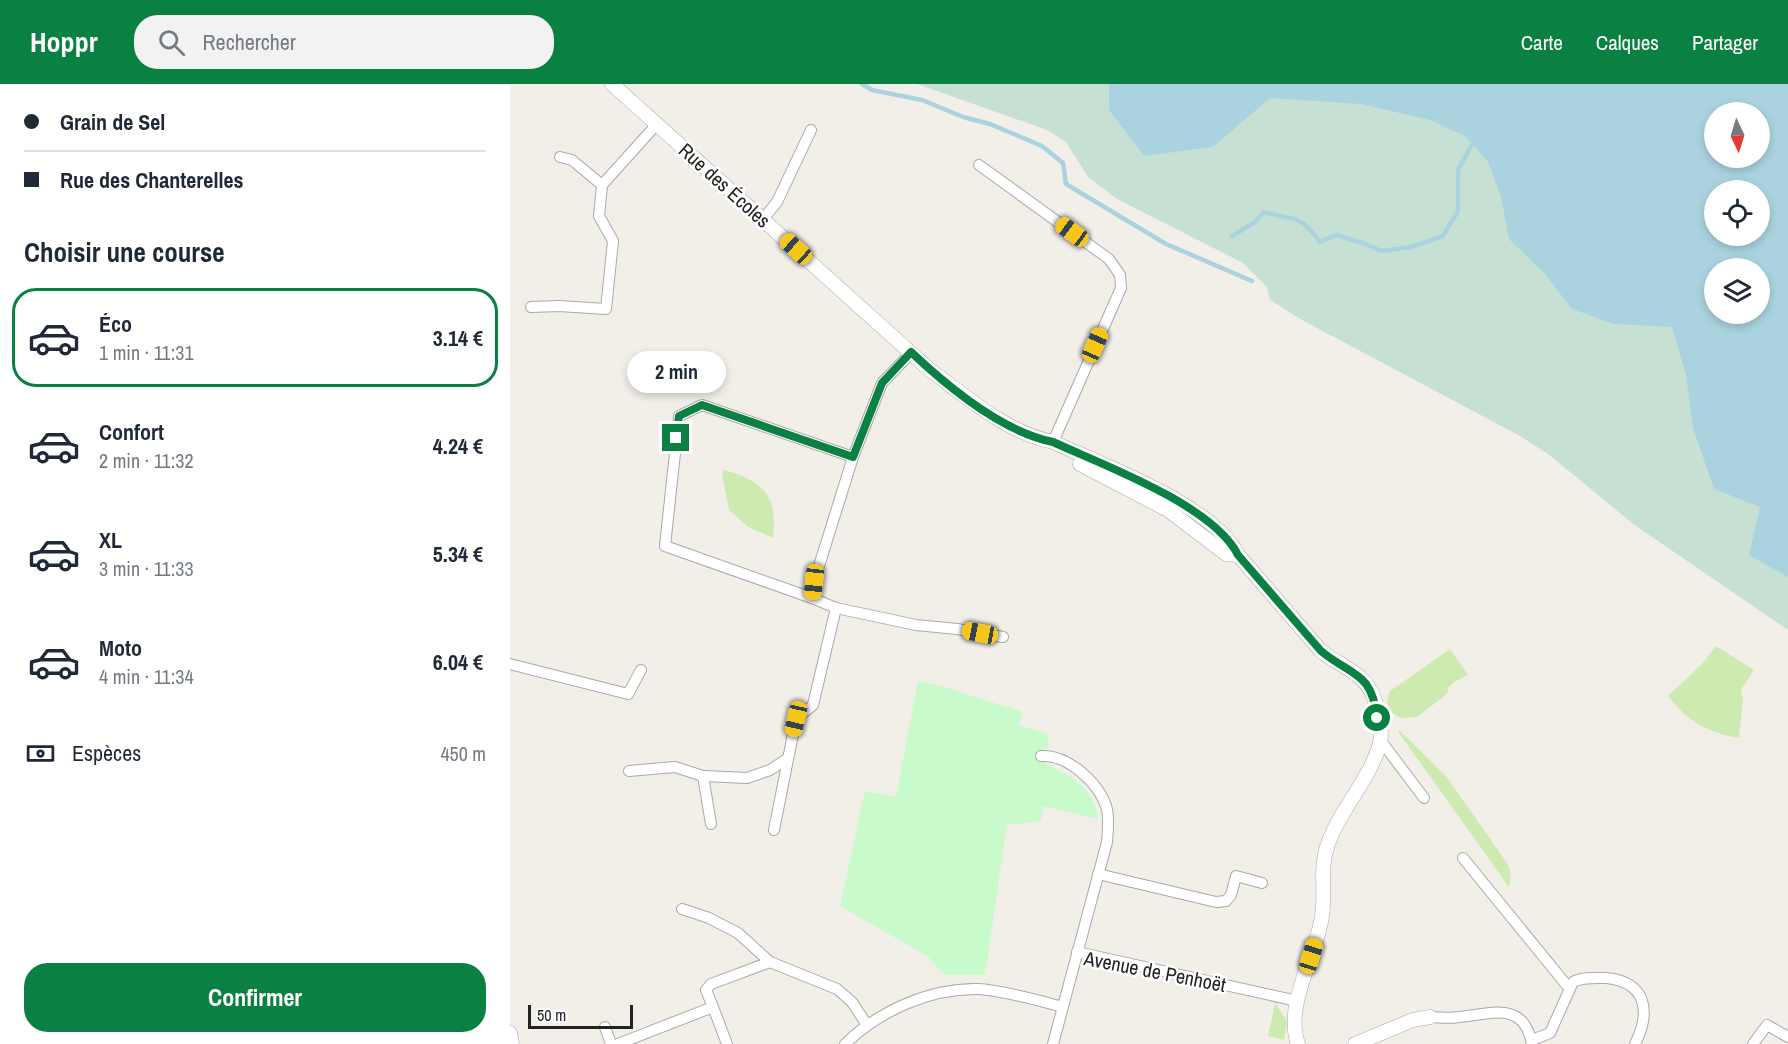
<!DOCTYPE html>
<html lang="fr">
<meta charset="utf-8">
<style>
body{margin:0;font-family:"Archivo Narrow",sans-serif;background:#f2f2f3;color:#1f2937;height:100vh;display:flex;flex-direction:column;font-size:22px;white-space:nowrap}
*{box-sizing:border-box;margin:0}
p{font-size:20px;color:#747a83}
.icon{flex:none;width:33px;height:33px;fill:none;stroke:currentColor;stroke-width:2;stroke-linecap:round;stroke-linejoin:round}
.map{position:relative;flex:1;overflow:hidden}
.side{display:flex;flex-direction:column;background:#fff;width:510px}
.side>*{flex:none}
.top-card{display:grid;align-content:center;height:132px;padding:0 24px;background:#fff}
.needle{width:39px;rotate:176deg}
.fabs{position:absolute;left:1194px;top:18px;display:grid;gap:12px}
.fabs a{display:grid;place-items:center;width:66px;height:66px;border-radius:50%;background:#fff;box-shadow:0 3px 9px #0003;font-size:30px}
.scale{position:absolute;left:18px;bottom:15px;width:105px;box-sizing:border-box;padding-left:6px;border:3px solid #222;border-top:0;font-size:16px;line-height:21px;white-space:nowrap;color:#222;-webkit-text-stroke:4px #fff;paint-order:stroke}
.end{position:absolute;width:27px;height:27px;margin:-14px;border:8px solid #0b8043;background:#fff;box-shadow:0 0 0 3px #fff}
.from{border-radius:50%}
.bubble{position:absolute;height:42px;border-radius:21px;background:#fff;box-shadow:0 3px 9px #0003;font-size:20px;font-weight:700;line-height:42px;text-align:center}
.car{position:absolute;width:18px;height:36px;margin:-18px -9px;border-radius:8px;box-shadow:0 0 4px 2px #0007;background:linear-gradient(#f5c518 24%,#345 0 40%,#f5c518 0 76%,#345 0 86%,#f5c518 0)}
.top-card b{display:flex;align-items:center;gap:21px;height:57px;font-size:22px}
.top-card b+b{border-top:2px solid #e0e1e3}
.top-card i{width:15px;height:15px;background:#1f2937}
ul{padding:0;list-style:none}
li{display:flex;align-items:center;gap:18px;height:99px;margin:0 12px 9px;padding:0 12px;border:3px solid transparent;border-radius:24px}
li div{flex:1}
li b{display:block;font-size:22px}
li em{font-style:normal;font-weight:700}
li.on{border-color:#0b8043}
li>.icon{width:54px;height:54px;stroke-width:1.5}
h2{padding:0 24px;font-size:27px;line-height:72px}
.pay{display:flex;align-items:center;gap:15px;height:66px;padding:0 24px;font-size:22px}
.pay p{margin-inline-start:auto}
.button{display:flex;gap:12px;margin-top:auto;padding:12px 24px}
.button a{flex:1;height:69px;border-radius:24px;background:#0b8043;color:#fff;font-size:24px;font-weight:700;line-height:69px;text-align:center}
header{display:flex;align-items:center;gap:36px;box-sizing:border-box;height:84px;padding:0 30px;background:#0b8043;color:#fff}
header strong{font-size:28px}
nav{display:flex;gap:33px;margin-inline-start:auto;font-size:21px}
.search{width:420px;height:54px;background:#f2f2f3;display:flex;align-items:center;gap:15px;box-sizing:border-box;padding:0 21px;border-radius:24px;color:#747a83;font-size:22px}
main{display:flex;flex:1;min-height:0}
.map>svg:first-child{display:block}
.grass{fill:#cdebb0}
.wetland{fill:#c6e0d4;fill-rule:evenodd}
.park{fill:#c8facc}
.water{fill:#aad3df;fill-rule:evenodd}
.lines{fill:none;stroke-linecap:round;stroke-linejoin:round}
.stream{stroke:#aad3df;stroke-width:4.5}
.minor-casing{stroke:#a9a9a9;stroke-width:12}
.tertiary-casing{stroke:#a9a9a9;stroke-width:15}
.minor{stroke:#fff;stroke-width:10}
.tertiary{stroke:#fff;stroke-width:14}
.route{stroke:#0b8043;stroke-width:8}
.labels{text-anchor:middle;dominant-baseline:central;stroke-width:5;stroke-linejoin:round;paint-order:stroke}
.street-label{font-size:20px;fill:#222;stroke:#fff}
</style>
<header>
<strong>Hoppr</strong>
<div class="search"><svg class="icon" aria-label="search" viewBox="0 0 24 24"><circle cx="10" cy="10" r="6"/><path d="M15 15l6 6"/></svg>Rechercher</div>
<nav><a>Carte</a><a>Calques</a><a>Partager</a></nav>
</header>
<main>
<section class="side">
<div class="top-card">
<b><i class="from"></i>Grain de Sel</b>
<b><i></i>Rue des Chanterelles</b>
</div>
<h2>Choisir une course</h2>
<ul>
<li class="on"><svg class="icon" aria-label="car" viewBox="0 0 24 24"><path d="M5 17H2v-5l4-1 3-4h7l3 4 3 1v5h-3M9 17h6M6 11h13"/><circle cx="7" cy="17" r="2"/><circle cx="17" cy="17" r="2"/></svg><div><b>Éco</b><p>1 min · 11:31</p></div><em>3.14 €</em></li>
<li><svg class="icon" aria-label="car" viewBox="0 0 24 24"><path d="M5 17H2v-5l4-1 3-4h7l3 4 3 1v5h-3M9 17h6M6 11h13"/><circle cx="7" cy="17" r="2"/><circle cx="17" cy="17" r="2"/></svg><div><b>Confort</b><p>2 min · 11:32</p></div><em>4.24 €</em></li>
<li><svg class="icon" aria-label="car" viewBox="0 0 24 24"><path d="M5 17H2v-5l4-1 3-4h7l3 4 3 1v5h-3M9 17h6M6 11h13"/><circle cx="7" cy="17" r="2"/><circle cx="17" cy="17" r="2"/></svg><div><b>XL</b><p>3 min · 11:33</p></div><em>5.34 €</em></li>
<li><svg class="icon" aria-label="car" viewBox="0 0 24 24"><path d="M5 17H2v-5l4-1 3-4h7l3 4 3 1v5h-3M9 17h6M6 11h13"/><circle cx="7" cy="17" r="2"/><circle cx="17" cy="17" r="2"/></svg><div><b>Moto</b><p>4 min · 11:34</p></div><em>6.04 €</em></li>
</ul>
<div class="pay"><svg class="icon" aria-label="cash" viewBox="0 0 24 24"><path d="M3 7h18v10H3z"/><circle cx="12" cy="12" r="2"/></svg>Espèces<p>450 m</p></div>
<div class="button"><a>Confirmer</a></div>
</section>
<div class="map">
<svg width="1278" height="960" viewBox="0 0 1278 960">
<rect width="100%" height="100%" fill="#f2efe9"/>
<g class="grass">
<path d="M214 386C254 397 268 412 263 454L238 443 219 426 212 391Z"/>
<path d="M1206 562 1244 586 1231 606 1233 617 1229 654C1198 649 1177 637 1158 612L1192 580Z"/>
<path d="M940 565 958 591 944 598 939 603 937 610 907 633 891 634 879 627 877 618 880 607Z"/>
<path d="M888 645 936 692 997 779 1001 790 999 803 889 649Z"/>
<path d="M765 919 777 937 774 956 758 952Z"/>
</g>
<path class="wetland" d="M407 0H1278V546L1126 442 1038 370 1010 352 792 236 760 216 757 203 733 179 607 115 578 93 556 58 537 46ZM1204 28H1250V74H1204ZM1204 106H1250V152H1204ZM1204 184H1250V230H1204Z"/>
<path class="park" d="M408 597 435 603 513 628 509 641 538 650 537 681C562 692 585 705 588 735L533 722 531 737 497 741 475 891H435L417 872 330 822 355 707 386 713Z"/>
<path class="water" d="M599 0H1278V493L1239 471 1250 423 1204 405 1183 344 1176 291 1162 243 1104 240 1062 225 1035 190 999 155 991 113 978 78 955 52 920 36 851 20 760 14 703 63 634 72 599 26ZM1204 28H1250V74H1204ZM1204 106H1250V152H1204ZM1204 184H1250V230H1204Z"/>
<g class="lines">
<g class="stream">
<path d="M352 0 362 6 412 16 453 33 480 40 532 62 553 79 556 100 656 160 742 197"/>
<path d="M722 152 745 138 754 128C786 138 788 128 810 158L826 151 853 159 871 167 901 163 933 152 948 127V86L965 55"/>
</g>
<defs>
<g id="minor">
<path d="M50 73 62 76 92 101"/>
<path d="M469 81 599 175 610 191 611 204 543 358"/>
<path d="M253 135 267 118 301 46"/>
<path d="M21 223 49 222 96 225 103 157 89 132 92 101 147 40"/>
<path d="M302 514 155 462 169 332 192 321 343 373"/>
<path d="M326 524 406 541 447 545 493 553"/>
<path d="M0 580 118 610 131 586"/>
<path d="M871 657 914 714"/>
<path d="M531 672C558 670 590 700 597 725 599 735 598 747 597 758L543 960"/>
<path d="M119 687 165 683 193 692 237 694 260 686 277 675"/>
<path d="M193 692 201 740"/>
<path d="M264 746 286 635 303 621 326 524 302 514 304 498 343 373 372 299 401 269"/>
<path d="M953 774 1059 904"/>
<path d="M588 790 706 818 716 817 721 811 726 792 752 799"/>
<path d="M172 825 199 834 228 849 260 878 327 905 342 918 357 941"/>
<path d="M567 868 787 917"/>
<path d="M203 923 217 960"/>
<path d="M920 933C930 933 939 935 949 933 980 930 1014 916 1022 960"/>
<path d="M95 943 101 960"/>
<path d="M1022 956 1040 949 1063 898C1072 893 1085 894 1096 894 1137 898 1141 928 1125 960"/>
<path d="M108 960 203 923 196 906 201 900 260 878"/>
<path d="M335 960C369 927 420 904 468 905 492 906 530 917 553 923"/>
<path d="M1243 960 1257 941 1278 953"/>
</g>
<g id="tertiary">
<path d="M102 0 420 286C457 313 497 349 543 358 592 381 704 421 728 471L811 567C829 582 856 589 864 614 868 625 873 648 870 659 861 694 830 725 818 760 809 784 816 808 812 832 807 871 774 920 788 960"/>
<path d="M570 380 658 426 716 470 728 471"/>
<path d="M0 949 2 960"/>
<path d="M845 960 903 936 920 933"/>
</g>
</defs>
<use href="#minor" class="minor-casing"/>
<use href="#tertiary" class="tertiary-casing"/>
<use href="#minor" class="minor"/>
<use href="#tertiary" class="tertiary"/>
</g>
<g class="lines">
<path class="route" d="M166 354 169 332 192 321 343 373 372 299 401 268C437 302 493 348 543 358 593 381 703 421 728 471L811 567C841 592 862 587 867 634"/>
</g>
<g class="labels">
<g class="street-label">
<text transform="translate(215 101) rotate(42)">Rue des Écoles</text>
<text transform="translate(645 887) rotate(11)">Avenue de Penhoët</text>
</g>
</g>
</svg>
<div class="fabs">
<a><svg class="needle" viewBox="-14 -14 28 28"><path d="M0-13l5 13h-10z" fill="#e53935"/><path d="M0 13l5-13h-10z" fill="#747a83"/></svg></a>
<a><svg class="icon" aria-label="locate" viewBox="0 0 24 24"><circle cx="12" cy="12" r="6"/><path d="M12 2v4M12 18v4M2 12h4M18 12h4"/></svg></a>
<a><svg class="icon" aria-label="layers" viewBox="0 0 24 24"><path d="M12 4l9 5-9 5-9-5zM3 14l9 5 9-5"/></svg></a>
</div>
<div class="scale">50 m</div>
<i class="end from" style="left:867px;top:634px"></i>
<i class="end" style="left:166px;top:354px"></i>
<div class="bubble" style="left:117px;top:267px;width:99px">2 min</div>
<i class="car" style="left:562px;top:148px;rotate:306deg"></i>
<i class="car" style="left:286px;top:165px;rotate:312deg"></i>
<i class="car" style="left:585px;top:261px;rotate:24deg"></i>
<i class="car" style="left:304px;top:498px;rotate:186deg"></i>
<i class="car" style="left:470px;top:549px;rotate:281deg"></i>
<i class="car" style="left:286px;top:635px;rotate:193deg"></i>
<i class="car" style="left:801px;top:872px;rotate:17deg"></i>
</div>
</main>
